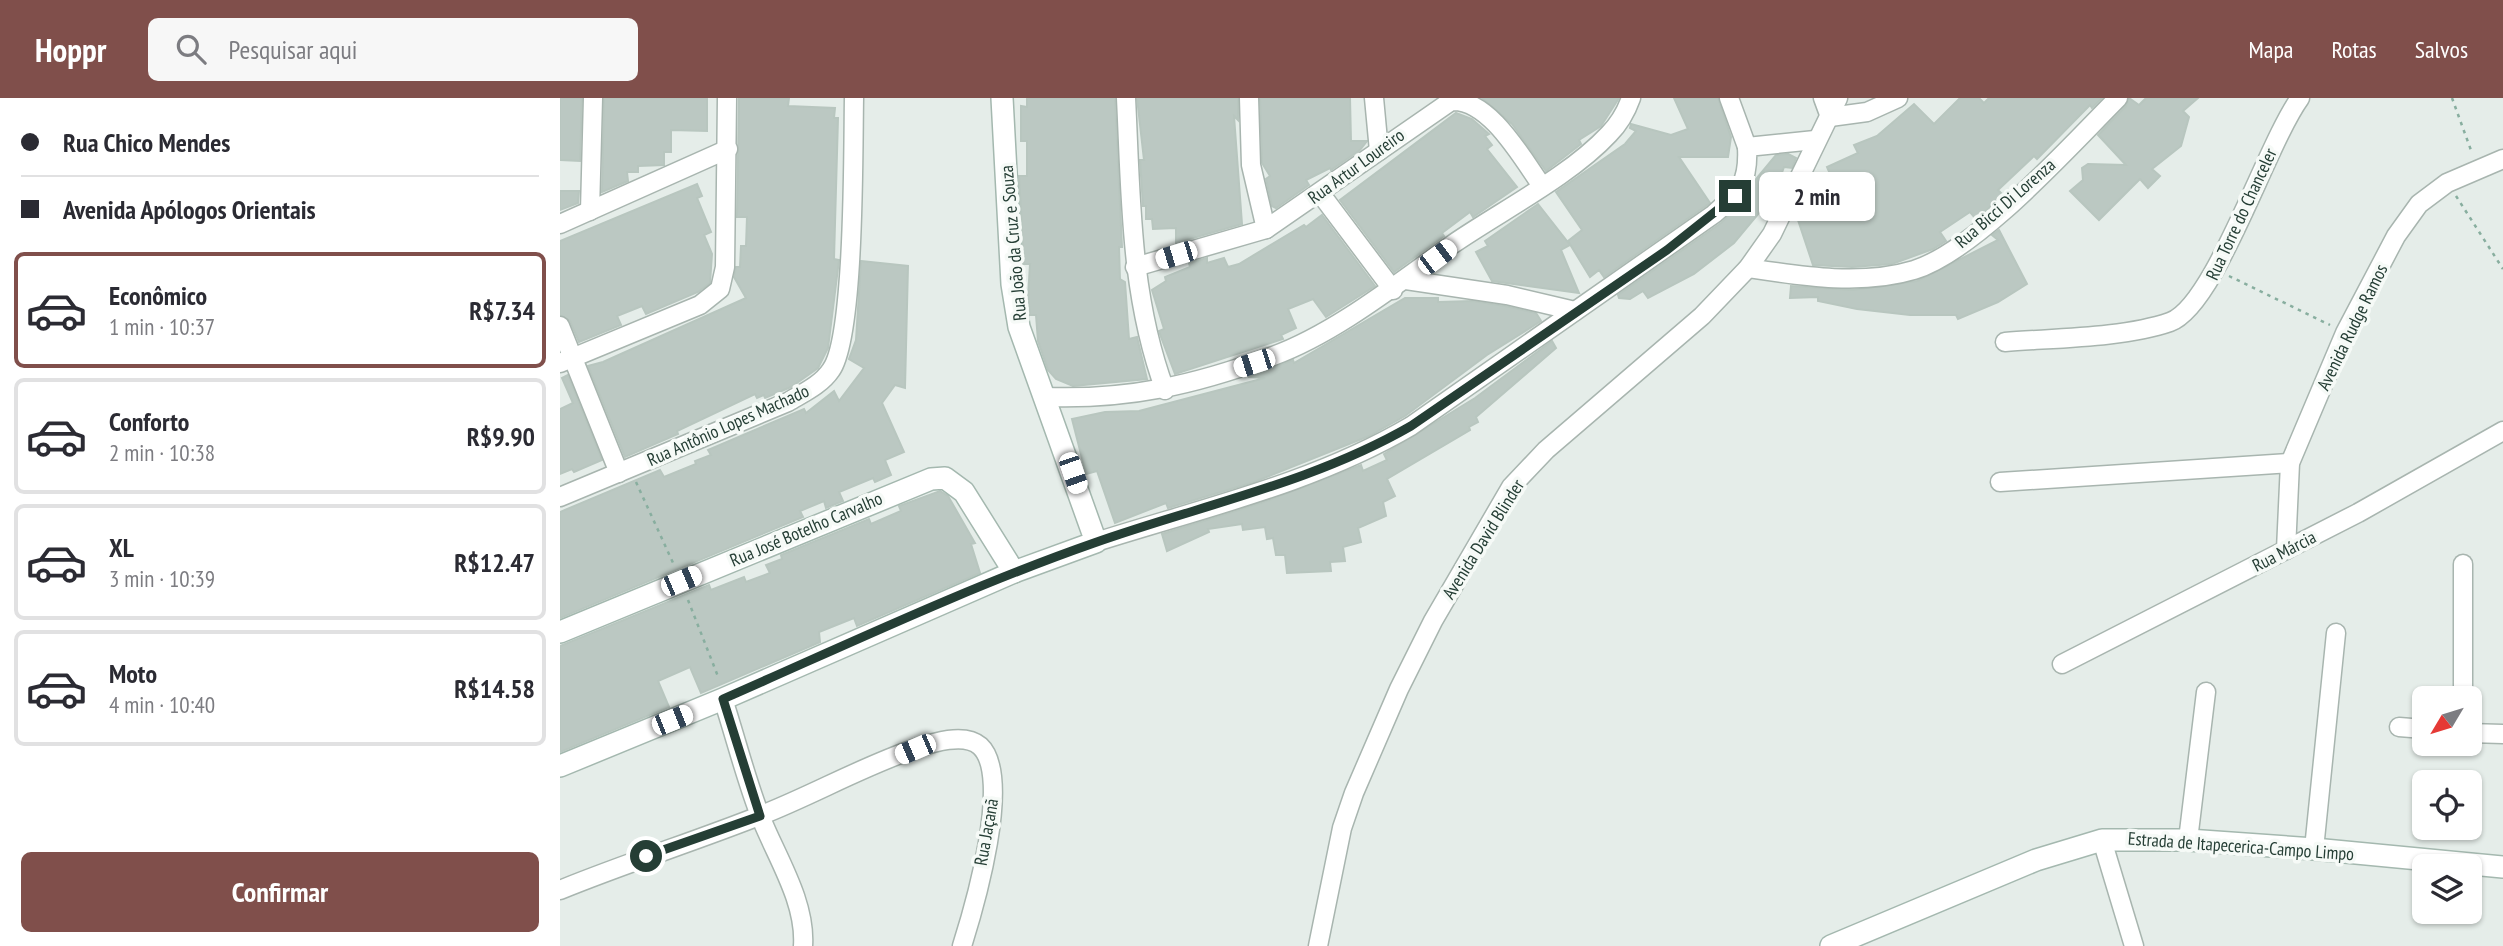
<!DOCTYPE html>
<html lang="pt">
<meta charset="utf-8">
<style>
body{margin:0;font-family:"PT Sans Narrow",sans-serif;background:#f7f7f7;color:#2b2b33;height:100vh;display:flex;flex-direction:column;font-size:26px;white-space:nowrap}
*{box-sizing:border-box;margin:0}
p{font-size:23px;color:#7c7c81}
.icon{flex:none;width:38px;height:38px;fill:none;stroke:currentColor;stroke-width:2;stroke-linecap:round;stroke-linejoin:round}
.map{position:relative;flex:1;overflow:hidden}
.sheet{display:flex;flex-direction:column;background:#fff;width:560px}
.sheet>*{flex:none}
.top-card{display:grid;align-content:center;height:154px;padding:0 21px;background:#fff}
.needle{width:46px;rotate:232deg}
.tools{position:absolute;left:1852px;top:588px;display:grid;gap:14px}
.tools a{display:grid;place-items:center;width:70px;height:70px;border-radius:10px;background:#fff;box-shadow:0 2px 5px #0004;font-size:35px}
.end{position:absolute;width:32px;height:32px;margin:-16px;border:9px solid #253e35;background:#fff;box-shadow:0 0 0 4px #fff}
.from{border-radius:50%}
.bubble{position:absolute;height:49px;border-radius:10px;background:#fff;box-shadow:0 2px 5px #0004;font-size:23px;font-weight:700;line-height:49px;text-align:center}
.car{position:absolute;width:21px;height:42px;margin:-21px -10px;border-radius:9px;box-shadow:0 0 5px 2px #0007;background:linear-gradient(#fff 24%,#345 0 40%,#fff 0 76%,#345 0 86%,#fff 0)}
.top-card b{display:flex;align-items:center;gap:24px;height:66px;font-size:26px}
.top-card b+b{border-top:2px solid #e1e1e2}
.top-card i{width:18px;height:18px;background:#2b2b33}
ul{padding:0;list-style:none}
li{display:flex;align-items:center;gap:21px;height:116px;margin:0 14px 10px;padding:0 7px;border:4px solid #e1e1e2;border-radius:10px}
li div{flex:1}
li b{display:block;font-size:26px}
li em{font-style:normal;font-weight:700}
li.active{border-color:#804f4b}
li>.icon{width:63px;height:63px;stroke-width:1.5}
.button{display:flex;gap:14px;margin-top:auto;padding:14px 21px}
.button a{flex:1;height:80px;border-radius:10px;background:#804f4b;color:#fff;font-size:28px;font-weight:700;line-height:80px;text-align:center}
header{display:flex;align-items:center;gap:42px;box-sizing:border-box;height:98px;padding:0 35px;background:#804f4b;color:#fff}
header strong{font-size:33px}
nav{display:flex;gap:38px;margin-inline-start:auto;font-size:24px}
.search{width:490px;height:63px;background:#f7f7f7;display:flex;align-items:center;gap:18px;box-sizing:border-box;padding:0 24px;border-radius:10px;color:#7c7c81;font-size:26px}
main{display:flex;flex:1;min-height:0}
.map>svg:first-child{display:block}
.building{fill:#bbc8c2;stroke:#b8c6bf;stroke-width:2}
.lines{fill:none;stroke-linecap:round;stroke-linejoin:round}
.street-casing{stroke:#a8b5af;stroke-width:21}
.secondary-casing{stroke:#a4b8af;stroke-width:24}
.path{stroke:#88ae9f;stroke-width:2.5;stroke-dasharray:3.5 5;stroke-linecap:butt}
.street{stroke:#fff;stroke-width:18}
.secondary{stroke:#fff;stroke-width:21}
.route{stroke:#253e35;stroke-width:9}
.labels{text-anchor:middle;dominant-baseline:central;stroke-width:7;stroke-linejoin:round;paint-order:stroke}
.street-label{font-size:18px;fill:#253e35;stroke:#f6faf7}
</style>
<header>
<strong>Hoppr</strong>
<div class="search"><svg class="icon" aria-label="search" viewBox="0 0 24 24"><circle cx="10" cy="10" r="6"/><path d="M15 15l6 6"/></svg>Pesquisar aqui</div>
<nav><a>Mapa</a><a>Rotas</a><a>Salvos</a></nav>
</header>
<main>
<section class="sheet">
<div class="top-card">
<b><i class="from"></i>Rua Chico Mendes</b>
<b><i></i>Avenida Apólogos Orientais</b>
</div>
<ul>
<li class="active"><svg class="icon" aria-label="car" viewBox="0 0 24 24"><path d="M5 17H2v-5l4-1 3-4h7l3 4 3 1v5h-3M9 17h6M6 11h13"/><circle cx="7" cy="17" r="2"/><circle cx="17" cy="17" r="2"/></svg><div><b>Econômico</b><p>1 min · 10:37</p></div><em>R$7.34</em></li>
<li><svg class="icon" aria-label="car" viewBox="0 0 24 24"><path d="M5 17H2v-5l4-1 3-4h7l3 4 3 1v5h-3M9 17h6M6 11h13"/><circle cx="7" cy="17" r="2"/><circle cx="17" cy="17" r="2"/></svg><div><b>Conforto</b><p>2 min · 10:38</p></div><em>R$9.90</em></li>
<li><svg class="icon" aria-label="car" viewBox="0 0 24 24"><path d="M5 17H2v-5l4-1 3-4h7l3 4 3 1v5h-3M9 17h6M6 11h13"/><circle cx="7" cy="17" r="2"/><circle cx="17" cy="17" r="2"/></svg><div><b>XL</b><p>3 min · 10:39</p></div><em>R$12.47</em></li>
<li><svg class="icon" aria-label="car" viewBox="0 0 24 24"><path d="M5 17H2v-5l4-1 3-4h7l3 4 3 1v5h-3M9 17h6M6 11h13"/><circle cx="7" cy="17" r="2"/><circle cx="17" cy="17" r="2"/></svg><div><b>Moto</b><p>4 min · 10:40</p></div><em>R$14.58</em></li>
</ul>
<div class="button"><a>Confirmar</a></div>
</section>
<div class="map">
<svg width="1943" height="848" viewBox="0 0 1943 848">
<rect width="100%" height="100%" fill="#e5ede9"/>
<g class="building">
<path d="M0 0H22L20 63 0 62Z"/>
<path d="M44 0H147V33L111 32V54H104V67L78 68V74H67L68 83 42 94Z"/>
<path d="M179 0H229L228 8 275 10 274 20H278L274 161 279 162 268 250 258 270 231 289 205 300 204 297 197 300 195 296 117 333 118 336 65 359 28 268 43 264 186 200 174 179 176 169H180L181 148H186L187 119H177Z"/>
<path d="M467 0H555L562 149H559L560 181 565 184 569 241 577 239 587 281 513 288 496 281 488 272 478 243 476 217H470L468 200 470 166H464L459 78H467V43H461V8L467 9Z"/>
<path d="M577 0H678V22L674 18 682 126 616 145V130L593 131 592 121H586V108H583L580 62H584Z"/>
<path d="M700 0H790L791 43H807L800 52 771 72 770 70 746 82 749 87 716 110 712 108 706 81 710 78 702 65Z"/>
<path d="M922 0H1059L1041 28 1019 42 1021 46 986 73 952 26Z"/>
<path d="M1114 0H1158L1171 39 1168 59H1119L1150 105 1044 179 1039 172 1030 179 1008 143 1022 132 996 94 1065 46 1076 33 1070 30 1071 26 1111 37 1128 31Z"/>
<path d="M1400 0H1419L1424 5 1429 0H1542L1532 10 1530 7 1477 61 1474 58 1438 92 1442 96 1426 113 1416 121 1410 114 1380 134 1386 143 1373 151 1332 166 1292 169 1253 167 1236 116 1266 111 1286 113 1267 69 1298 55 1294 47 1317 38 1354 6 1374 26Z"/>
<path d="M1569 0 1579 7 1586 0H1638L1623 13 1629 19 1621 48 1592 71 1600 78 1588 90 1580 81 1539 122 1510 93 1523 82 1522 70 1528 66 1566 67 1538 37 1566 8Z"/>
<path d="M896 15 912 21 929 36 925 38 932 47 927 51 957 89 913 119 910 114 882 135 884 138 834 174 780 102Z"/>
<path d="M1228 56 1236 60 1232 70 1224 69 1214 97 1174 145 1134 176 1088 200 1083 193 1070 201 1059 200 1058 197 1161 125 1185 102 1196 81 1216 57Z"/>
<path d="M137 86 142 98 137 100 151 134 144 137 152 156 150 185 138 194 86 216 82 208 57 218 61 227 19 244 10 223 0 217V143Z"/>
<path d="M0 93H19L18 105 0 112Z"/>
<path d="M978 106 1010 147 1001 152 1019 195 932 183 916 154 928 148 925 143Z"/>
<path d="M762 117 815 188 766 219 753 201 728 211 736 230 721 237 723 241 615 276 601 239 599 233 604 231 592 192 606 183 605 179 630 169 629 165 647 160V165L664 160 668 169 679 166 744 127 746 129Z"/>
<path d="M1439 132 1467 186 1438 204 1398 221 1396 217H1350L1297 211 1258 203V199L1230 200 1231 188 1293 192 1357 183 1438 142 1432 137Z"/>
<path d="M301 163 348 168 345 290 335 287 322 305 344 354 325 362 331 377 315 384 313 380 279 394 283 403 266 410 264 403 240 413 243 419 0 520V414L100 372 104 379 136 366 135 363 151 357 148 352 244 311 246 315 274 293 279 303 304 270 289 261 296 242Z"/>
<path d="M845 200H878V204L913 203 945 208 976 215 981 223 927 257 845 318 809 338 694 384 608 410 606 405 555 425 537 373 526 376 512 321 545 314 579 313 705 280 688 279 733 262 734 265Z"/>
<path d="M992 243 996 250 916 319 918 324 909 329 910 332 827 381 835 398 823 404 826 418 798 430 801 444 783 449 785 463 770 464 771 473 727 475 725 457H716L713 440 707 441 705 429 683 432 682 426 648 431 649 434 607 453 602 436 701 405 801 367 803 373 827 362 824 356 915 300Z"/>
<path d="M8 277 42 362 14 374 12 371 0 376V311L13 305 2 280Z"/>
<path d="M380 393 388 398 415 445 411 446 420 475 297 528 294 520 259 534 260 544 141 595 130 569 98 583 109 609 0 654V548L149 487 151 492 184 479 186 484 210 475 206 467 222 461 221 457 309 421 311 426 341 413 339 408Z"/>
</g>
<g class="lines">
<defs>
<g id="street">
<path d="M566 0C571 99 570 198 605 292"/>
<path d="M689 0 691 67 706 131"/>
<path d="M814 0 819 53"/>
<path d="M1169 0 1187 49"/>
<path d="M1263 0 1270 19 1307 14 1338 0"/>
<path d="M760 95 833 192"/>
<path d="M30 113 33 0"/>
<path d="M0 126 168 51"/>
<path d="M575 169 706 131 891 3C929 0 962 60 982 88"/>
<path d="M1188 170C1241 178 1301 188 1354 172 1416 153 1510 48 1558 0"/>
<path d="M846 182 947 197 1015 213"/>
<path d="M0 228 59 375"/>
<path d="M1445 244C1494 240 1564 240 1610 224 1655 208 1706 47 1740 0"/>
<path d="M0 265 140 207 160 191 165 169 167 0"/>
<path d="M485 299C568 302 635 287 713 258 776 235 839 184 893 146 941 113 1010 78 1049 36 1060 25 1066 14 1071 0"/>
<path d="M1440 384 1730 365"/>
<path d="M0 399 228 304C243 295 261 287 271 272 295 239 293 50 294 0"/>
<path d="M536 444C643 410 754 385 851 328L1154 116C1180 93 1189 85 1187 49L1255 42"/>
<path d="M1726 452 1730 365 1785 235 1836 138 1859 106 1887 85 1943 61"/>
<path d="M1502 566 1798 415 1943 333"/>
<path d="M1903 600V466"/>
<path d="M163 601C176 641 186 682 201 720 217 760 246 804 243 848"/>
<path d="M1839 629 1864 631"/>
<path d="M1909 635 1943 636"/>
<path d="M1542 742 1574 848"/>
<path d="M1628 742 1646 594"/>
<path d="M1754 751 1776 535"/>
<path d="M0 792C66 765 133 744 199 718 251 698 301 669 354 651 372 645 404 634 420 648 453 678 414 810 402 848"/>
<path d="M758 848 782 730 794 695 839 591 873 523 951 389 986 352 1142 218 1188 170 1212 136 1278 0"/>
</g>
<g id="secondary">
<path d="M0 534 371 381 385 380 404 394 454 474"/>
<path d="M0 668 163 601 454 474 536 444 459 229 452 186 442 0"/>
<path d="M1271 848 1476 762 1542 742H1628L1754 751 1943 769"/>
</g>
</defs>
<use href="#street" class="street-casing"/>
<use href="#secondary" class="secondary-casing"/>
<g class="path">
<path d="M1892 0 1912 55"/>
<path d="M1896 98 1943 171"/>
<path d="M1669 178 1770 227"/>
<path d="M76 384 114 467"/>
<path d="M128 502 159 581"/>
</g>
<use href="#street" class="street"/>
<use href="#secondary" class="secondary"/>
</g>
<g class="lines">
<path class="route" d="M86 758 200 718 163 601C286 547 408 489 534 445 641 407 752 385 851 328L1107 152 1175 98"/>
</g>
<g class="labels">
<g class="street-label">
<text transform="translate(796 68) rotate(-36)">Rua Artur Loureiro</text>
<text transform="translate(1445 105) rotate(-41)">Rua Bicci Di Lorenza</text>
<text transform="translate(1681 116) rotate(-65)">Rua Torre do Chanceler</text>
<text transform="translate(453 145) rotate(-95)">Rua João da Cruz e Souza</text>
<text transform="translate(1792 229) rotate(-64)">Avenida Rudge Ramos</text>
<text transform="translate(168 327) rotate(-24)">Rua Antônio Lopes Machado</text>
<text transform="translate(246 431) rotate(-23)">Rua José Botelho Carvalho</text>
<text transform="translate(923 441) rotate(-58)">Avenida David Blinder</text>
<text transform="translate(1724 453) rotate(-27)">Rua Márcia</text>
<text transform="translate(426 734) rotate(-80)">Rua Jaçanã</text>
<text transform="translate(1681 748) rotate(4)">Estrada de Itapecerica-Campo Limpo</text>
</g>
</g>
</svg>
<div class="tools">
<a><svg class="needle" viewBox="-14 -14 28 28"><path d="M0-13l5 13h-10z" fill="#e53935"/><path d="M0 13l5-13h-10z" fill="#7c7c81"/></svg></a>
<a><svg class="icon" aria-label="locate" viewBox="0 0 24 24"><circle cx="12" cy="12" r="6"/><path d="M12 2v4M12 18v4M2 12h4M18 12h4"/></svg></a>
<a><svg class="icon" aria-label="layers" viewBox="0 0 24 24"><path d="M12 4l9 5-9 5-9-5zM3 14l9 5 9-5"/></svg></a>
</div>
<i class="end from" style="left:86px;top:758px"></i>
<i class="end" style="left:1175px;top:98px"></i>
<div class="bubble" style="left:1199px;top:74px;width:116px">2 min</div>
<i class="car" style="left:616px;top:157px;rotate:253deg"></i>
<i class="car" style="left:877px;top:159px;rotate:53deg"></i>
<i class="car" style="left:694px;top:265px;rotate:252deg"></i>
<i class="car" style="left:513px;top:375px;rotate:161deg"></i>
<i class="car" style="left:121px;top:483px;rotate:67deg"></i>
<i class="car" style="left:112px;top:622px;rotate:68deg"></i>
<i class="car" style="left:355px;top:651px;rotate:247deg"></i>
</div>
</main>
